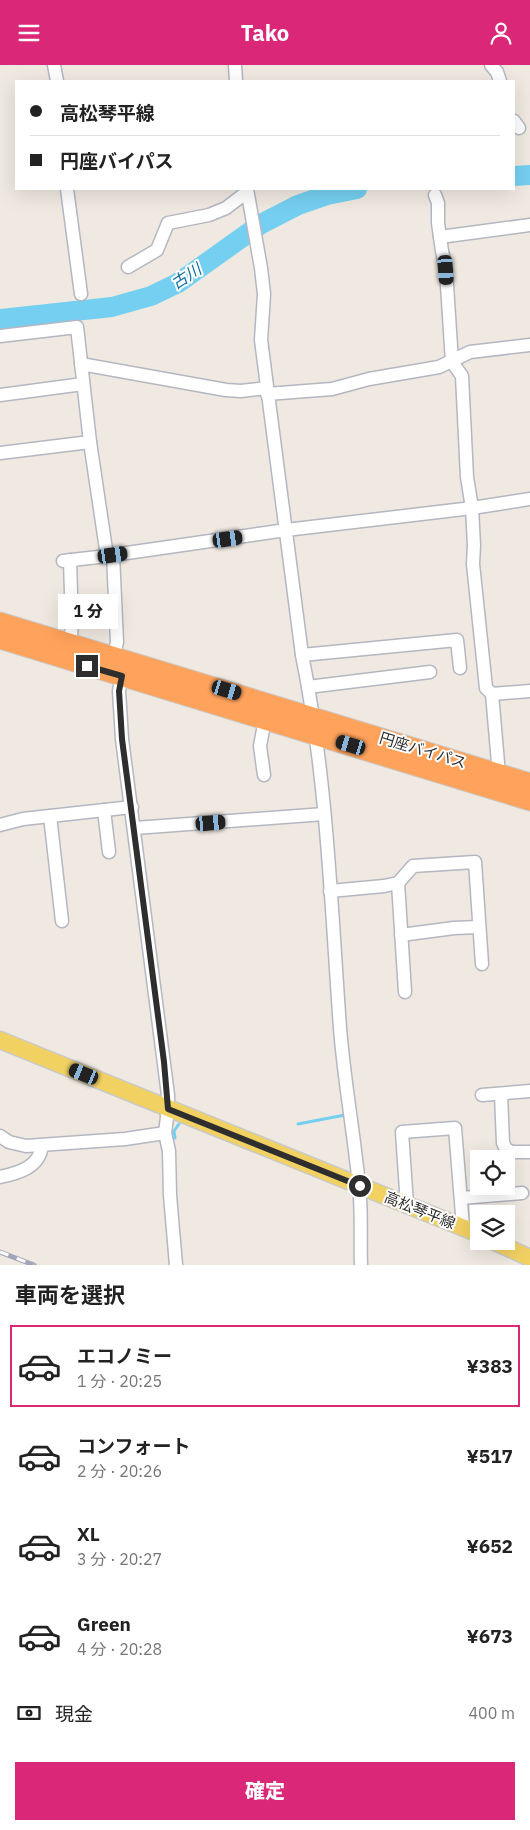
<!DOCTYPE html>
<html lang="ja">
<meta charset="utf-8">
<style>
body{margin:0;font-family:"IBM Plex Sans","Noto Sans JP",sans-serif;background:#f2f2f2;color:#222;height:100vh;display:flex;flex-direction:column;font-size:19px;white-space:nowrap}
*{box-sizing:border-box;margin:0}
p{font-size:16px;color:#767676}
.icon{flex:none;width:28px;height:28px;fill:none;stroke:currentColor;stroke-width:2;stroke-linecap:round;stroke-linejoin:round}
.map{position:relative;height:1200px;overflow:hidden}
.side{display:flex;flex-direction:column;background:#fff;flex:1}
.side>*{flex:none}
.guide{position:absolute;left:15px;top:15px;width:500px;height:110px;border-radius:0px;box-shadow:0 5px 20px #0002;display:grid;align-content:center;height:110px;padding:0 15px;background:#fff}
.controls{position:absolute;left:470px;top:1085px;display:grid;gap:10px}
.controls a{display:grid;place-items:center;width:45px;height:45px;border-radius:0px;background:#fff;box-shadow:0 5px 20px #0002;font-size:25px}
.end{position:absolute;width:22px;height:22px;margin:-11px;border:6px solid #2e2e2e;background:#fff;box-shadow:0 0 0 2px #fff}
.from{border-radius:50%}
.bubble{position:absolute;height:35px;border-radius:0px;background:#fff;box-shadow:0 5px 20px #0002;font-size:16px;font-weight:800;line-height:35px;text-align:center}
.car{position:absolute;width:15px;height:30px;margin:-15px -8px;border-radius:6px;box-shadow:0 0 4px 1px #0007;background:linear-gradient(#222 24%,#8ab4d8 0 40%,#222 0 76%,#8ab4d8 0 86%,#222 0)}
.guide b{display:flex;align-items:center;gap:18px;height:48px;font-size:19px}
.guide b+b{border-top:1px solid #e0e0e0}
.guide i{width:12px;height:12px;background:#222}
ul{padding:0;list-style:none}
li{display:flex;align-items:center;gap:15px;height:82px;margin:0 10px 8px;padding:0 5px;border:2px solid transparent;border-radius:0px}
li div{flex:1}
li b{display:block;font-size:19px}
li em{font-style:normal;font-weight:800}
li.on{border-color:#db2777}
li>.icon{width:45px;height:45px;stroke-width:1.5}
h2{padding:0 15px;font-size:22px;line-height:60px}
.pay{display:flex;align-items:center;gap:12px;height:55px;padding:0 15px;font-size:19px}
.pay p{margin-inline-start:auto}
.action{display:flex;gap:10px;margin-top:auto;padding:10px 15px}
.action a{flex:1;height:58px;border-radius:0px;background:#db2777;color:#fff;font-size:20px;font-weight:800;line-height:58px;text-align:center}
header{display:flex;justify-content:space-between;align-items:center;height:65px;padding:0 15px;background:#db2777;color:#fff;font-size:22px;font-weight:800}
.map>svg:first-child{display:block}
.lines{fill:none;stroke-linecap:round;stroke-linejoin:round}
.stream{stroke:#75cff0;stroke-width:3}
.river{stroke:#75cff0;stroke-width:20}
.minor-casing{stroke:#b4b7c1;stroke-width:15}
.major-casing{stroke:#c9c9c9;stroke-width:19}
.highway-casing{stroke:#c9c9c9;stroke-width:21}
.minor{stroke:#fff;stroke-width:12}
.major{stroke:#f2d163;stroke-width:16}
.highway{stroke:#ffa35c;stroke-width:19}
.rail-casing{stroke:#a3a6b8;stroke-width:5}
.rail{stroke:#fff;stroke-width:3;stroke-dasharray:9;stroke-linecap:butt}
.route{stroke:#2e2e2e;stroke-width:6}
.labels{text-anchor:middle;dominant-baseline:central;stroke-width:4;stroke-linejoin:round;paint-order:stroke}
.street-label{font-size:15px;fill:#2e2e2e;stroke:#fff}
.water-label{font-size:16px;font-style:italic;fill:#0d6fa3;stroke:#fff}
</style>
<header><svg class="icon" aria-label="menu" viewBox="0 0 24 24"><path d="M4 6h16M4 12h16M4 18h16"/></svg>Tako<svg class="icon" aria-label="person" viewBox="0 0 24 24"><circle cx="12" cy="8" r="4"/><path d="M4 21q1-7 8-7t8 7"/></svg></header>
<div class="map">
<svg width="530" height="1200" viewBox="0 0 530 1200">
<rect width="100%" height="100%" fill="#efe9e1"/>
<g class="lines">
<g class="stream">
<path d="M298 1059 345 1050"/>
<path d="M175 1073 174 1066 179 1059"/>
</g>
<g class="river">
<path d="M514 111 530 110"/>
<path d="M0 254 112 242 151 231 178 218 261 159 298 140 327 130 357 124"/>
</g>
<defs>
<g id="minor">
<path d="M54 0 57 16"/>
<path d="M235 0 236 16"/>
<path d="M491 0 497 7 500 16"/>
<path d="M514 56 519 63"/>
<path d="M67 124 81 229"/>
<path d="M247 124 261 203 264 229 261 275 302 590C327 713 331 839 340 963 344 1015 354 1068 359 1121 362 1146 360 1174 361 1200"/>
<path d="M435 130 438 138V158L442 186 446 205 452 297 462 311 467 412 472 443 474 480 473 499 486 623 492 629 499 709"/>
<path d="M440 172 530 160"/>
<path d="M128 202 157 185 168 158 209 150 226 143 247 127"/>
<path d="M0 271 77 262 90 377 107 491 113 490 117 577 114 590"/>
<path d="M81 299 226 325 241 326 266 323"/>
<path d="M267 329 332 324 369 314 439 302 470 287 530 280"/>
<path d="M0 330 83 319"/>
<path d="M0 388 90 377"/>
<path d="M113 490 286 465 472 443 530 434"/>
<path d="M70 495 72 561 70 577"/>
<path d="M63 496 107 491"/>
<path d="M302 590 457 575 460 603"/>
<path d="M122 611 119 626 122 674 168 1030V1044L165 1068 169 1086 170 1130 176 1200"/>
<path d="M308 622 430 607"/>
<path d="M492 629 530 626"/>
<path d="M264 710 260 681 265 654"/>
<path d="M104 745 109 787"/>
<path d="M50 751 62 856"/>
<path d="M0 760 23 754 132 742"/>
<path d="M135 763 324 749"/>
<path d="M398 818 405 927"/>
<path d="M330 826 384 821 398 818 413 801 475 797 482 899"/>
<path d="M401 870 454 863 479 862"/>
<path d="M501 1029 503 1078 506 1084 512 1087H530"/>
<path d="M482 1030 530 1026"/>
<path d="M0 1071 9 1077 26 1081 125 1074 165 1068"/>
<path d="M0 1112C19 1108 40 1102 42 1080"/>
<path d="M461 1133 522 1128"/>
<path d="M407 1140 402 1067 455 1063 463 1162"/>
</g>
<g id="major">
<path d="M0 975 479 1169"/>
<path d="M493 1176 530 1193"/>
</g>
<g id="highway">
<path d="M0 557 530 718"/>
<path d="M0 574 530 736"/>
</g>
</defs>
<use href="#minor" class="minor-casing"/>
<use href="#major" class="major-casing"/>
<use href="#highway" class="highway-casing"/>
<use href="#minor" class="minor"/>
<use href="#major" class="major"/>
<use href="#highway" class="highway"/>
<defs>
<path id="rail" d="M0 1187 34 1200"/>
</defs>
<use href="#rail" class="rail-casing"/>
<use href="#rail" class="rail"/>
</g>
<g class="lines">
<path class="route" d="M87 601 122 611 119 626 122 674 164 997 168 1044 360 1121"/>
</g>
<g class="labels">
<g class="street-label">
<text transform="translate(423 685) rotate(17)">円座バイパス</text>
<text transform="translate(420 1145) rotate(22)">高松琴平線</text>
</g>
<g class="water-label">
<text transform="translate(186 211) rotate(-33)">古川</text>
</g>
</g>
</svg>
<div class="controls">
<a><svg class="icon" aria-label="locate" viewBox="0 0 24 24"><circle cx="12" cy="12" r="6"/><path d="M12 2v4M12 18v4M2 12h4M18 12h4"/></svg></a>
<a><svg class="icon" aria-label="layers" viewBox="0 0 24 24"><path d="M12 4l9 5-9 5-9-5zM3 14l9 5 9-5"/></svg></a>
</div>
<i class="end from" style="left:360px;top:1121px"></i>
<i class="end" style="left:87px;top:601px"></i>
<div class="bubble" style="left:58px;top:529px;width:60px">1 分</div>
<i class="car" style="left:446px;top:205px;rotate:176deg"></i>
<i class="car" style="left:228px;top:474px;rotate:82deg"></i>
<i class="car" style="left:113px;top:490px;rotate:82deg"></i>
<i class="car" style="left:227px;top:625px;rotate:107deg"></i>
<i class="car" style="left:351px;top:680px;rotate:287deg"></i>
<i class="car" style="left:211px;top:758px;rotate:85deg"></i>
<i class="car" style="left:84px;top:1009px;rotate:292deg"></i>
<div class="guide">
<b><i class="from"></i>高松琴平線</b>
<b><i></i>円座バイパス</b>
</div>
</div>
<section class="side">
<h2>車両を選択</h2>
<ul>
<li class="on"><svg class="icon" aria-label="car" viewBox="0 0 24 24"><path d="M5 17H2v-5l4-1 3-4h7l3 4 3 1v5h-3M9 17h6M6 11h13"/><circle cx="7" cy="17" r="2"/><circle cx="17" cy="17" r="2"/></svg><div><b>エコノミー</b><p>1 分 · 20:25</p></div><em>¥383</em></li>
<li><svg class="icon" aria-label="car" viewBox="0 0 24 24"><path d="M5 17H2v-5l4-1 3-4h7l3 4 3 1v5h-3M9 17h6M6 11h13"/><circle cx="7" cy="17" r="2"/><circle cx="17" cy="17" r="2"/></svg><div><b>コンフォート</b><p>2 分 · 20:26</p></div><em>¥517</em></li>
<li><svg class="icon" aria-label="car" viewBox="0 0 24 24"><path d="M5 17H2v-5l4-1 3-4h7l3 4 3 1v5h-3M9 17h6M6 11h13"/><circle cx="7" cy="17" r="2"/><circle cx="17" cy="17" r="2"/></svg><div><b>XL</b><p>3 分 · 20:27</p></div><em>¥652</em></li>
<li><svg class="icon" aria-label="car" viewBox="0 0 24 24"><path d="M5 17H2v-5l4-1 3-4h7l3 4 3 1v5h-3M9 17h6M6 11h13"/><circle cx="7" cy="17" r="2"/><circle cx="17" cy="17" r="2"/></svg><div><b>Green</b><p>4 分 · 20:28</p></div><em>¥673</em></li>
</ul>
<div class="pay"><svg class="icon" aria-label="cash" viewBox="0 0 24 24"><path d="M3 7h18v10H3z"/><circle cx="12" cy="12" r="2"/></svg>現金<p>400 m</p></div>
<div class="action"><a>確定</a></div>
</section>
